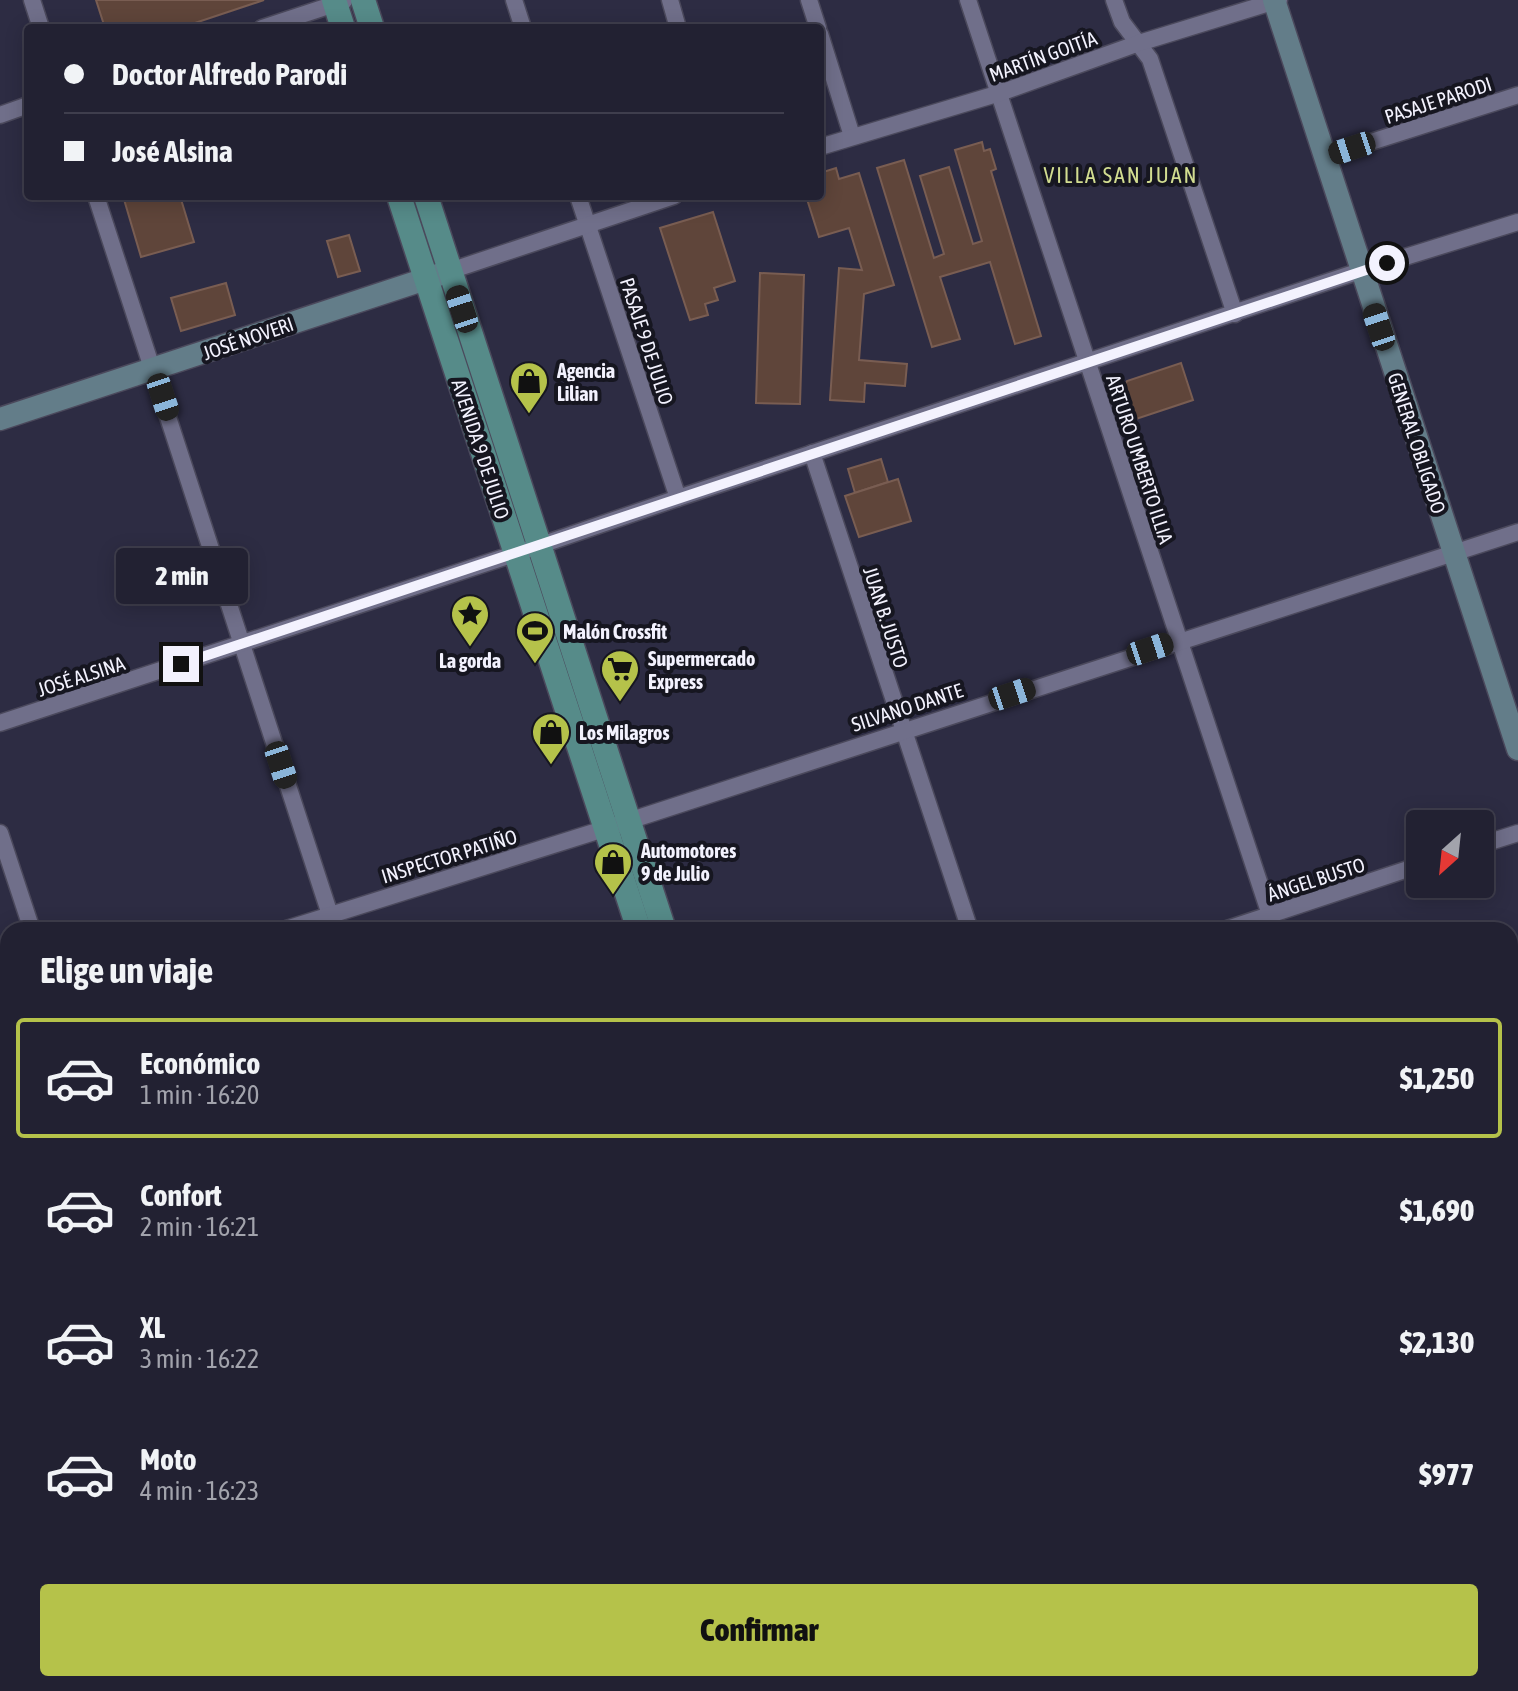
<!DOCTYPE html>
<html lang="es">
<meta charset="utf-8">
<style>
body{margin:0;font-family:"Asap Condensed",sans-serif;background:#2a293a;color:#f1f3f6;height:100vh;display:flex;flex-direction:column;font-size:30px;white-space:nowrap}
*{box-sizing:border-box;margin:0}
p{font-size:26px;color:#a2a3ac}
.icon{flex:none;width:44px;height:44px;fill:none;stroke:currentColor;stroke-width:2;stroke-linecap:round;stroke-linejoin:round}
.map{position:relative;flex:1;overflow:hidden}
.details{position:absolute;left:0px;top:922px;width:1518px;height:770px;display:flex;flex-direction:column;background:#222132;border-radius:24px 24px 0 0;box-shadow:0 4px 20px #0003,0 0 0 2px #3f3e4d}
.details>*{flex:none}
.top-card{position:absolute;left:24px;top:24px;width:800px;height:176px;border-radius:8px;box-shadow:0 4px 20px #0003,0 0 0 2px #3f3e4d;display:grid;align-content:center;height:176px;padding:0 40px;background:#222132}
.needle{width:52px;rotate:207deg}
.controls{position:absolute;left:1406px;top:810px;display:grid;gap:16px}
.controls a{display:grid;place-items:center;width:88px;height:88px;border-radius:8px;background:#222132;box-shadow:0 4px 20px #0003,0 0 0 2px #3f3e4d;font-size:40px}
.end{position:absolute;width:36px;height:36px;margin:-18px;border:10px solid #f3f2fe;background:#111;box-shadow:0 0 0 4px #111}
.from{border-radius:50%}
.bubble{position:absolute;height:56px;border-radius:8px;background:#222132;box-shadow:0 4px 20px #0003,0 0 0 2px #3f3e4d;font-size:26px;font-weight:800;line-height:56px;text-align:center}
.car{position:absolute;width:24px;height:48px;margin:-24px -12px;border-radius:10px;box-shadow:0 0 6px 2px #0007;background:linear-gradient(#222 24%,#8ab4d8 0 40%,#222 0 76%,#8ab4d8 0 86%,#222 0)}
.top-card b{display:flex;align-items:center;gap:28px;height:76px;font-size:30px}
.top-card b+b{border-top:2px solid #3f3e4d}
.top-card i{width:20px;height:20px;background:#f1f3f6}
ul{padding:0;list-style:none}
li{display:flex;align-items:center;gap:24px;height:120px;margin:0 16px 12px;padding:0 24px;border:4px solid transparent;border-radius:8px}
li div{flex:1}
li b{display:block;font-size:30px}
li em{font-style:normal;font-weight:800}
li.selected{border-color:#b5c24a}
li>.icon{width:72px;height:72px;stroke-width:1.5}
h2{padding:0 40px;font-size:36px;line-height:96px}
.cta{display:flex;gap:16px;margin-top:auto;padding:16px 40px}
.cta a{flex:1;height:92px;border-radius:8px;background:#b5c24a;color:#111;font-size:32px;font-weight:800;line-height:92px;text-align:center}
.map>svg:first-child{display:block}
.green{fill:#4f552d}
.building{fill:#5f453a;stroke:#795d52;stroke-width:2}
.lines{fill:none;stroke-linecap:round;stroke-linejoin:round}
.street-casing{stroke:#4b495c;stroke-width:19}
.secondary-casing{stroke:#4b495c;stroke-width:25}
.primary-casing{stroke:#4b495c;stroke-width:27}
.street{stroke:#706f8a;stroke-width:16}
.secondary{stroke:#637d89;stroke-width:22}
.primary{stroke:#568b89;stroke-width:24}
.route{stroke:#f3f2fe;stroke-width:10}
.labels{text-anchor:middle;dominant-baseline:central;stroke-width:8;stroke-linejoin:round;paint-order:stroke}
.street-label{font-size:20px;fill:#f3f2fe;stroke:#161620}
.poi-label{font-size:20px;font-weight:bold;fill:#f3f2fe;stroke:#161620;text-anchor:start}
.neighbourhood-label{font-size:22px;letter-spacing:2px;fill:#d2dd90;stroke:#161620}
</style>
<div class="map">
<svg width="1518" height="1691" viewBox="0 0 1518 1691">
<rect width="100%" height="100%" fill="#2d2c43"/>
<path class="green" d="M1518 1472V1598L1514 1596 1510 1584V1475Z"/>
<g class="building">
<path d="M96 0H264L180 28H105Z"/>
<path d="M982 142 984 151 990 149 996 169 991 171 1041 336 1015 344 990 262 940 277 960 339 932 347 877 168 904 160 934 258 944 254 920 176 949 167 973 244 982 241 955 150Z"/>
<path d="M836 168 839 179 859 173 894 285 864 294 859 360 907 364 905 386 865 383 864 402 830 400 839 268 862 270 849 228 819 237 806 196H820V173Z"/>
<path d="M123 196H180L194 242 141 257Z"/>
<path d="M713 212 735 281 714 288 718 300 705 304 708 315 690 320 660 228Z"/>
<path d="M349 235 360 271 338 277 327 241Z"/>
<path d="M760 273 804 275 800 404 756 403Z"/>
<path d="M226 283 235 315 181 331 171 298Z"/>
<path d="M1181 363 1193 400 1133 420 1123 389 1127 381Z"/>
<path d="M881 459 888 482 855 493 848 469Z"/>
<path d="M898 479 911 521 859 537 845 496Z"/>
<path d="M8 1203V1231L0 1234V1206Z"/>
<path d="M0 1248 4 1260 8 1259V1301L0 1304Z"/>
<path d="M1518 1566V1598L1514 1596 1510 1584V1569Z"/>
</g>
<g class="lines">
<defs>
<g id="street">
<path d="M32 0 41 28"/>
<path d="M514 0 523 28"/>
<path d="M670 0 678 28"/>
<path d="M809 0 818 28"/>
<path d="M968 0 1275 930"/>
<path d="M1114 0 1122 22 1150 59 1235 314"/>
<path d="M262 28 344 1"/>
<path d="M820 34 852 136"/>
<path d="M0 115 28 105"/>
<path d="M820 147 1000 93 1139 43 1279 0"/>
<path d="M1324 157 1518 95"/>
<path d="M96 196 335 930"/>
<path d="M578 196 678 498"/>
<path d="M450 271 674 196"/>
<path d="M812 453 970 930"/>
<path d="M0 723 538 546 678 498 1360 271 1518 222"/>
<path d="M0 833 32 930"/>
<path d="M1480 845 1518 833"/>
<path d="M283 930 607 828 1518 532"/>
<path d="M1224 930 1420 865"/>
<path d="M0 1025 8 1022"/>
<path d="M0 1336 8 1333"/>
<path d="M1510 1391 1518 1389"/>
<path d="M1510 1470 1518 1467"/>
<path d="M1510 1631 1518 1628"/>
<path d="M1510 1655 1518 1680"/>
<path d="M282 1684 284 1691"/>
<path d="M585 1684 588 1691"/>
<path d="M1215 1684 1218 1691"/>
<path d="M141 1691 162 1684"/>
<path d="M724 1691 733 1688"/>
<path d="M1332 1691 1353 1684"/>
</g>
<g id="secondary">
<path d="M1274 0 1518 749"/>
<path d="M0 419 450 271"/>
<path d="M1510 1232 1518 1230"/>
<path d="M1510 1249 1518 1247"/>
</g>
<g id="primary">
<path d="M334 0 343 28"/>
<path d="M363 0 372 28"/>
<path d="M399 196 639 930"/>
<path d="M426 196 664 930"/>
<path d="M888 1684 890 1691"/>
<path d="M913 1684 915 1691"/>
</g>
</defs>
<use href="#street" class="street-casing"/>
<use href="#secondary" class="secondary-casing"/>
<use href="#primary" class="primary-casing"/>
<use href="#street" class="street"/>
<use href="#secondary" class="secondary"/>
<use href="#primary" class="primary"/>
</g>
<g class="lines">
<path class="route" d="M181 664 1387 263"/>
</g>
<defs>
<symbol id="shop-pin" viewBox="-11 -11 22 30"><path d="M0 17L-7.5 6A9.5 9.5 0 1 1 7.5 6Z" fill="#b5c24a" stroke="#161620"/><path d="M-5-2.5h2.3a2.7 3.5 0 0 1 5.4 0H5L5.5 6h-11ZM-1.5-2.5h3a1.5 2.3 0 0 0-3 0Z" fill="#111"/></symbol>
<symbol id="sight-pin" viewBox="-11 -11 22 30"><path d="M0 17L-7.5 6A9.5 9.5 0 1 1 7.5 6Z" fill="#b5c24a" stroke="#161620"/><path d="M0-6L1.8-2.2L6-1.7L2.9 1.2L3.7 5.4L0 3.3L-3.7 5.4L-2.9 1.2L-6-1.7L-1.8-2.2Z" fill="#111"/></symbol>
<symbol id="stadium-pin" viewBox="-11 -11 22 30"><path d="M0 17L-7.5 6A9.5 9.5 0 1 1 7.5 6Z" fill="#b5c24a" stroke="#161620"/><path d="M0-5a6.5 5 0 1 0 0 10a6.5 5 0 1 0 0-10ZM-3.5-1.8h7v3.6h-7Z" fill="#111"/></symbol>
<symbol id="supermarket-pin" viewBox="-11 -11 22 30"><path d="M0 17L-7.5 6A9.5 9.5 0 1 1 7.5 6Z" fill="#b5c24a" stroke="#161620"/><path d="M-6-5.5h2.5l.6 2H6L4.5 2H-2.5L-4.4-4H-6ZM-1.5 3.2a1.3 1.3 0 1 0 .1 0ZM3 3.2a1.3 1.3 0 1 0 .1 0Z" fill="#111"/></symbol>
</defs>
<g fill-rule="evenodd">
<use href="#shop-pin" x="507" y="359" width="44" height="60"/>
<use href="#sight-pin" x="448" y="592" width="44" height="60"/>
<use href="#stadium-pin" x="513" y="609" width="44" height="60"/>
<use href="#supermarket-pin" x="598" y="647" width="44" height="60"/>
<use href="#shop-pin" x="529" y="710" width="44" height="60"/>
<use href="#shop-pin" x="591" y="840" width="44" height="60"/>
</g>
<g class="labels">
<g class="street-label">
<text transform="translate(1043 56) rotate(-20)">MARTÍN GOITÍA</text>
<text transform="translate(1438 100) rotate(-18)">PASAJE PARODI</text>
<text transform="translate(248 338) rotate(-19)">JOSÉ NOVERI</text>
<text transform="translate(647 341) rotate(72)">PASAJE 9 DE JULIO</text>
<text transform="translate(1417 443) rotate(72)">GENERAL OBLIGADO</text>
<text transform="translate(481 449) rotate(72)">AVENIDA 9 DE JULIO</text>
<text transform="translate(1140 459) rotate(72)">ARTURO UMBERTO ILLIA</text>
<text transform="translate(886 617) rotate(72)">JUAN B. JUSTO</text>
<text transform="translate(81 676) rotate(-18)">JOSÉ ALSINA</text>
<text transform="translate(907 707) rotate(-18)">SILVANO DANTE</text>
<text transform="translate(449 856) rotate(-17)">INSPECTOR PATIÑO</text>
<text transform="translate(1316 879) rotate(-18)">ÁNGEL BUSTO</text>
</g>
<g class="poi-label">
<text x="557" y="370">Agencia<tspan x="557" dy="23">Lilian</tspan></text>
<text x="563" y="631">Malón Crossfit</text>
<text x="648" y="658">Supermercado<tspan x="648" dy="23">Express</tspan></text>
<text x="470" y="660" text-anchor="middle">La gorda</text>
<text x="579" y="732">Los Milagros</text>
<text x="641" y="850">Automotores<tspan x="641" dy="23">9 de Julio</tspan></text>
</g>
<g class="neighbourhood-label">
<text x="1121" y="175">VILLA SAN JUAN</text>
</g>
</g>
</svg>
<div class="controls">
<a><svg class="needle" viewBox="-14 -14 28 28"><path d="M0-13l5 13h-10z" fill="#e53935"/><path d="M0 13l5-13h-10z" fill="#a2a3ac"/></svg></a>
</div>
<i class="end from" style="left:1387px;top:263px"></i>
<i class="end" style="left:181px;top:664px"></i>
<div class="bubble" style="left:116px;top:548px;width:132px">2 min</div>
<i class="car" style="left:1352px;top:148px;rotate:252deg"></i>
<i class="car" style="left:462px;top:309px;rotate:342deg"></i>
<i class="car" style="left:1379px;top:327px;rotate:342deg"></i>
<i class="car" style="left:163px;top:397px;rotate:162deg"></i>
<i class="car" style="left:1150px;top:649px;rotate:72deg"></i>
<i class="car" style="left:1012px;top:694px;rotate:72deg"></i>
<i class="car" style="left:281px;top:765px;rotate:162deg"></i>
<div class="top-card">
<b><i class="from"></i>Doctor Alfredo Parodi</b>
<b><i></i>José Alsina</b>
</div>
<section class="details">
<h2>Elige un viaje</h2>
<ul>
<li class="selected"><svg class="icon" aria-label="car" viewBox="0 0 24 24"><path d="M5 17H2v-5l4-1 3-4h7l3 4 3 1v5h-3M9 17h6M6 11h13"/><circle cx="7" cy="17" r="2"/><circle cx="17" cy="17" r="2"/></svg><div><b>Económico</b><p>1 min · 16:20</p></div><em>$1,250</em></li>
<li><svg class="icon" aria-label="car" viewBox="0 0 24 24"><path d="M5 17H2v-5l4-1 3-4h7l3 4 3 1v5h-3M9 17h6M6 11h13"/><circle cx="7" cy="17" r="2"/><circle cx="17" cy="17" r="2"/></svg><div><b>Confort</b><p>2 min · 16:21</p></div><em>$1,690</em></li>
<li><svg class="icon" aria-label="car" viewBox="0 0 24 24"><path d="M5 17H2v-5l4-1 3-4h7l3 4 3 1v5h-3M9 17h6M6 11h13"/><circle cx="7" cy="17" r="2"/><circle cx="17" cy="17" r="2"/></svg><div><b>XL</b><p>3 min · 16:22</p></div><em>$2,130</em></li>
<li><svg class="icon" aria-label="car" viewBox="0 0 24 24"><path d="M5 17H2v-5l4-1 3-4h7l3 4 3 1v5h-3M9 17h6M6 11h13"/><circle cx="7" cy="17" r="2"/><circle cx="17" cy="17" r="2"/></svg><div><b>Moto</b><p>4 min · 16:23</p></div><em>$977</em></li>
</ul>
<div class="cta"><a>Confirmar</a></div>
</section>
</div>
